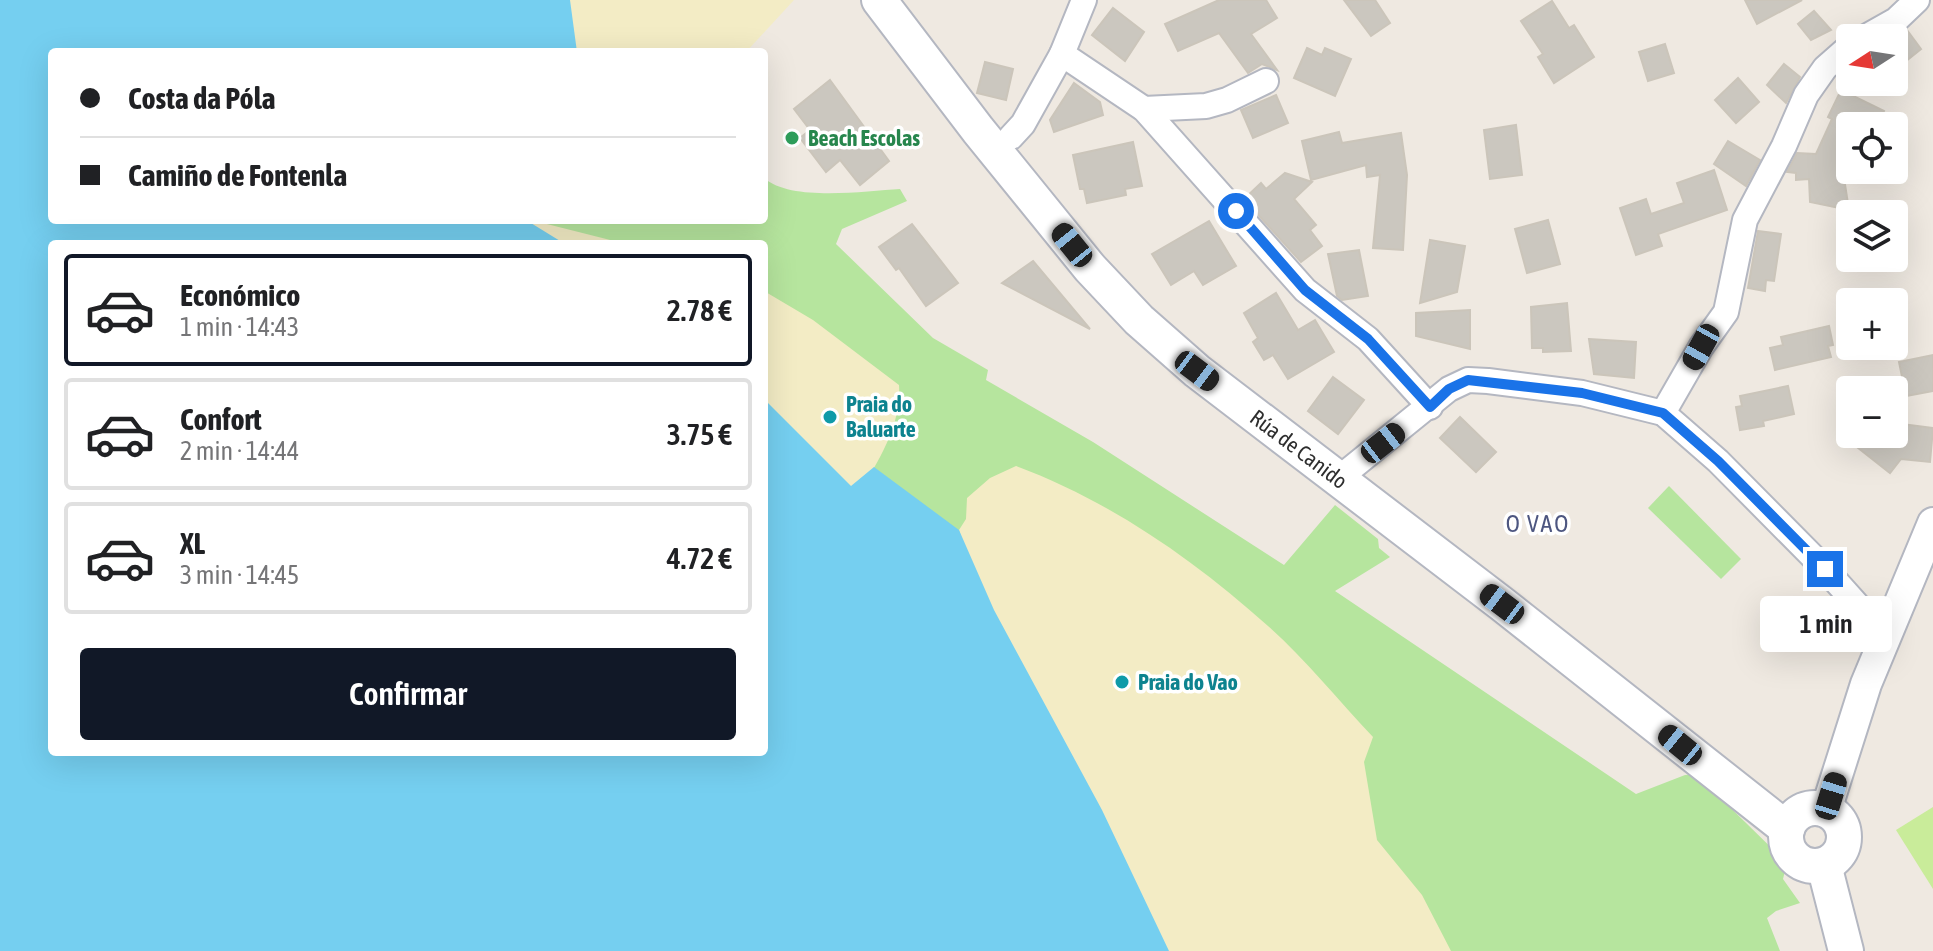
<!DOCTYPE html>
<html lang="es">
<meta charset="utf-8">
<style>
body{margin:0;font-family:"Asap Condensed",sans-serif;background:#f2f2f2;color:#202124;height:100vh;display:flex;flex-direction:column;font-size:30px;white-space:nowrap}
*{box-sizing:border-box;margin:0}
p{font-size:26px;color:#757577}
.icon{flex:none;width:44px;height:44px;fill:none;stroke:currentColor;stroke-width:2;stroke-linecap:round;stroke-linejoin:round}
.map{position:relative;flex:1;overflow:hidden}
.details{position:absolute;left:48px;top:240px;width:720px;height:516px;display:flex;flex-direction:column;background:#fff;border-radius:8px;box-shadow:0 8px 32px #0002}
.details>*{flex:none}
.guide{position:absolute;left:48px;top:48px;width:720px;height:176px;border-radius:8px;box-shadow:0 8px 32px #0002;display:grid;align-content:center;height:176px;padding:0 32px;background:#fff}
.needle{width:52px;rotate:258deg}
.buttons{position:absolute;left:1836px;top:24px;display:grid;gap:16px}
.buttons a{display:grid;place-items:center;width:72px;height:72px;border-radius:8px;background:#fff;box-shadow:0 8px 32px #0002;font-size:40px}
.end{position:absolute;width:36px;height:36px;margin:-18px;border:10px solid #1a73e8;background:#fff;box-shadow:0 0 0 4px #fff}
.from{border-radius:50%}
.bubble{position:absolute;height:56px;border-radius:8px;background:#fff;box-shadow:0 8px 32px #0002;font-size:26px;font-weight:600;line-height:56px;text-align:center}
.car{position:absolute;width:24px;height:48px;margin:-24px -12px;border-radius:10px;box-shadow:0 0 6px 2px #0007;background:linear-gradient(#222 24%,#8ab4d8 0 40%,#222 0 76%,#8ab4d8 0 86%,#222 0)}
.guide b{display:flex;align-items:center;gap:28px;height:76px;font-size:30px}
.guide b+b{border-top:2px solid #e0e0e0}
.guide i{width:20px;height:20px;background:#202124}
ul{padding:14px 0 0;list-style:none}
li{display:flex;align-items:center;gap:24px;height:112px;margin:0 16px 12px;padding:0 16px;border:4px solid #e0e0e0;border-radius:8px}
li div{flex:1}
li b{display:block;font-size:30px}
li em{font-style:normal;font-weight:600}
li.current{border-color:#111827}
li>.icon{width:72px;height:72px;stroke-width:1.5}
.cta{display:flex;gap:16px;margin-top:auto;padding:16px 32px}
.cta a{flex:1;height:92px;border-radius:8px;background:#111827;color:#fff;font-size:32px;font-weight:600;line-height:92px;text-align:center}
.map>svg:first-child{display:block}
.green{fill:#b6e59e}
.sand{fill:#f3ecc5}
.pitch{fill:#c9ec9a}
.water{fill:#75cff0}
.building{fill:#cbc7bf;stroke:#cbc5ba;stroke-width:2}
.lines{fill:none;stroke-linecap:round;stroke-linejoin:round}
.minor-casing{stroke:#b4b7c1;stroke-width:28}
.tertiary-casing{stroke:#b4b7c1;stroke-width:34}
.secondary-casing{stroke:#b4b7c1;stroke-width:38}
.minor{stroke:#fff;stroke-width:24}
.tertiary{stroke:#fff;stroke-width:30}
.secondary{stroke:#fff;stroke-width:34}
.route{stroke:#1a73e8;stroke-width:10}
.leisure-dot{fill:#2e9e5b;stroke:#fff;stroke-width:3}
.culture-dot{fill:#0f9aa8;stroke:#fff;stroke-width:3}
.labels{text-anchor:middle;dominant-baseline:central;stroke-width:7;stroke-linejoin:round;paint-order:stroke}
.leisure-label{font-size:22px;font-weight:bold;fill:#27864d;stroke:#fff;text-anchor:start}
.culture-label{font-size:22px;font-weight:bold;fill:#0d838f;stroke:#fff;text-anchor:start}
.street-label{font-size:22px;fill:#2e2e2e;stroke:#fff}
.neighbourhood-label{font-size:24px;letter-spacing:2px;fill:#4d5680;stroke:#fff}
</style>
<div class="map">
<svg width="1933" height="951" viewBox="0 0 1933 951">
<rect width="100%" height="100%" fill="#efe9e1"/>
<g class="green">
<path d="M764 178C791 202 865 191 900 189L907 201 842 229 836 244 933 338 988 370 986 380 1093 442 1284 565 1335 505 1378 539 1379 548 1390 557 1335 591 1636 794 1685 775 1696 774 1787 863 1783 879 1800 903 1776 911 1767 918 1780 951H1033L764 544V244H418L465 220H764Z"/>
<path d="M1669 486 1741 559 1721 579 1648 508Z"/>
</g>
<g class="sand">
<path d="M466 0H794L746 52H479Z"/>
<path d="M495 220H531L626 244H457Z"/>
<path d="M764 291 813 320 899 385C902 429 874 467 853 504L764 527Z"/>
<path d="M1016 466C1110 501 1193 559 1268 626 1305 659 1338 700 1373 737L1364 762 1377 840 1422 895 1451 951H1096L959 530 966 519 967 498 990 478Z"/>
</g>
<path class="pitch" d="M1933 807V889L1896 830Z"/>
<path class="water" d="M0 0H570L577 52H52V220H526L565 244H52V752H764V399L851 486 874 467 959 530 994 610 1102 810 1169 951H0Z"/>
<g class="building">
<path d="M1219 0H1266L1277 18 1251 34 1277 70 1262 64 1248 73 1219 33 1178 51 1165 24Z"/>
<path d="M1344 0H1375L1390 23 1371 36Z"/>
<path d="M1745 0H1802L1757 24Z"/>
<path d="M1552 1 1569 28 1574 25 1594 57 1554 83 1538 57 1543 54 1521 21Z"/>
<path d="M1113 8 1144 32 1125 61 1092 35Z"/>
<path d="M1814 11 1831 30 1811 40 1798 24Z"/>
<path d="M1907 30 1921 49 1906 61 1894 45V38Z"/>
<path d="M1665 44 1674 73 1648 81 1639 52Z"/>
<path d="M1307 48 1322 55 1325 48 1351 59 1335 96 1294 78Z"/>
<path d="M985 62 1013 69 1006 100 977 93Z"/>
<path d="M1784 64 1800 77 1786 103 1767 85Z"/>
<path d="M1738 78 1759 102 1736 123 1715 100Z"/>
<path d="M830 80 889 161 860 185 840 160 826 172 800 138 810 130 794 109Z"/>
<path d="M1074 83 1100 102 1103 115 1054 132 1050 120Z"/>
<path d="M1841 90 1884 111 1877 126H1850V138L1841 159 1849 210 1810 202 1809 179 1796 180V173L1787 172 1797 153 1816 154 1832 119 1828 117Z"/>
<path d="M1276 95 1288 123 1253 138 1241 110Z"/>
<path d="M1516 125 1522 175 1490 179 1484 130Z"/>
<path d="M1339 132 1342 143 1401 133 1407 175 1403 250 1373 248 1380 175 1367 177 1366 165 1311 180 1302 141Z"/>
<path d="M1728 141 1760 160 1746 186 1714 164Z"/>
<path d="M1133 142 1142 186 1125 189 1126 195 1087 203 1084 189H1080L1073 155Z"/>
<path d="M1714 170 1727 210 1658 234 1662 246 1636 255 1620 208 1646 199 1651 214 1684 203 1677 183Z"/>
<path d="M1285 173 1312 182 1294 199 1316 225 1310 230 1322 246 1301 262 1244 199 1261 183 1266 189Z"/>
<path d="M1548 220 1560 264 1527 273 1515 229Z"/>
<path d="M1209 221 1236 266 1203 285 1194 271 1171 285 1152 254Z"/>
<path d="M912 224 958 283 926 306 899 268 896 270 879 247Z"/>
<path d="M1758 231 1781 234 1774 281 1766 280 1765 291 1748 288Z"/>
<path d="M1430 240 1465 246 1457 292 1420 303Z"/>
<path d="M1359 250 1368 296 1342 300 1337 296 1328 254Z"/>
<path d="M1033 261 1090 329 1002 283Z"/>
<path d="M1276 293 1298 330 1315 320 1334 352 1288 379 1273 355 1264 360 1253 342 1258 338 1244 313Z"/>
<path d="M1567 303 1571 351 1543 352V348H1532L1531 307Z"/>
<path d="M1470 310V349L1416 336V313Z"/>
<path d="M1829 326 1833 345 1828 346 1831 357 1775 370 1770 348 1783 345 1781 337Z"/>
<path d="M1589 339 1636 342 1634 378 1594 374Z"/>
<path d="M1933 355V391L1906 396 1899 362Z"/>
<path d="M1333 377 1364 400 1338 434 1308 411Z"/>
<path d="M1788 386 1794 414 1763 421 1764 426 1740 430 1736 407 1742 406 1740 396Z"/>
<path d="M1460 417 1496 452 1476 472 1440 438Z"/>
<path d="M1894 423 1933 428 1930 462 1901 459 1890 473 1857 447 1867 434H1894Z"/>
</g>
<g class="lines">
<defs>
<g id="minor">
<path d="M1084 0 1062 54 1144 109 1305 290 1368 339 1430 407"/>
<path d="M1864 38 1896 20 1917 0"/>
<path d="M1144 109 1206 106 1227 100 1266 81"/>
<path d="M1011 137 1023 124 1062 54"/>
<path d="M1663 413 1701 347 1726 312 1745 220 1784 146 1806 95 1825 68 1850 46"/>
<path d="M1338 479 1449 389 1468 380 1488 381 1582 393 1663 413 1718 461 1825 569 1885 636"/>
</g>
<path id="tertiary" d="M1826 810 1866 684 1933 523"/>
<g id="secondary">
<path d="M879 0 978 130 1090 268 1139 320 1197 371 1502 604 1787 829"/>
<circle cx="1815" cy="837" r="29"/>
<path d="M1824 865 1846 951"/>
</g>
</defs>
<use href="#minor" class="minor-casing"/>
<use href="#tertiary" class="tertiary-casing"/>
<use href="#secondary" class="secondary-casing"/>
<use href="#minor" class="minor"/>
<use href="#tertiary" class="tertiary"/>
<use href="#secondary" class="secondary"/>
</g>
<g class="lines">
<path class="route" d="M1236 211 1305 290 1368 339 1430 407 1449 389 1468 380 1582 393 1663 413 1718 461 1825 569"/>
</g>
<circle class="leisure-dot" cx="792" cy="138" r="8"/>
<g class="culture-dot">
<circle cx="830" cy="417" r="8"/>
<circle cx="1122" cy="682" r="8"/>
</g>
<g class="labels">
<g class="leisure-label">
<text x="808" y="138">Beach Escolas</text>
</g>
<g class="culture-label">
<text x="846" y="404">Praia do<tspan x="846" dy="25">Baluarte</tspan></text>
<text x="1138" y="682">Praia do Vao</text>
</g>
<g class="street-label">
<text transform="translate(1299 449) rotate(37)">Rúa de Canido</text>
</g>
<g class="neighbourhood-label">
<text x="1538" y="523">O VAO</text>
</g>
</g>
</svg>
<div class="buttons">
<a><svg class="needle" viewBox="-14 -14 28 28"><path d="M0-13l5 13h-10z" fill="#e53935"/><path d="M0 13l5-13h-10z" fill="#757577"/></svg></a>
<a><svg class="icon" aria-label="locate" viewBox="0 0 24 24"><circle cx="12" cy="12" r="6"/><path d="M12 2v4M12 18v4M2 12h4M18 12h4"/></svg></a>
<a><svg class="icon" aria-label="layers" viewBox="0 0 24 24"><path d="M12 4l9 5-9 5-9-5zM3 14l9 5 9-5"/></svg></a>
<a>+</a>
<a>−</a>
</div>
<i class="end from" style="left:1236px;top:211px"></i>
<i class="end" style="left:1825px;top:569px"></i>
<div class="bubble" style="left:1760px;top:596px;width:132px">1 min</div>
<i class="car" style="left:1072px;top:245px;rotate:321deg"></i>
<i class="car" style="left:1701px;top:347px;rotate:209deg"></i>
<i class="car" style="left:1197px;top:371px;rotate:127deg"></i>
<i class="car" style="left:1383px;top:443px;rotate:52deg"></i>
<i class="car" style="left:1502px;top:604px;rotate:307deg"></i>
<i class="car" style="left:1680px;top:745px;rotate:309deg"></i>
<i class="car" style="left:1831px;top:796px;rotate:17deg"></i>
<div class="guide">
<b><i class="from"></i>Costa da Póla</b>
<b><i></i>Camiño de Fontenla</b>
</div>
<section class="details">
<ul>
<li class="current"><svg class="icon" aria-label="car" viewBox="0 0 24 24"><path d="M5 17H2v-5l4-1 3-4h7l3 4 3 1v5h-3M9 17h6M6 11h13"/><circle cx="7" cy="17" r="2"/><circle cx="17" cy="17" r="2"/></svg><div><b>Económico</b><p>1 min · 14:43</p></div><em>2.78 €</em></li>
<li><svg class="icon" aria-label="car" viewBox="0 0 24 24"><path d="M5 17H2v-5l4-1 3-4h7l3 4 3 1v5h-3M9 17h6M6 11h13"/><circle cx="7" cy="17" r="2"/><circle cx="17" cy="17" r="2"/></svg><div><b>Confort</b><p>2 min · 14:44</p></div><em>3.75 €</em></li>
<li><svg class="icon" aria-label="car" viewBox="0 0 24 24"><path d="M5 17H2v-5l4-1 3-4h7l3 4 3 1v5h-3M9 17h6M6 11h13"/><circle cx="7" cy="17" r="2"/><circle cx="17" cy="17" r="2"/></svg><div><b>XL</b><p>3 min · 14:45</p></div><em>4.72 €</em></li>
</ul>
<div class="cta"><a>Confirmar</a></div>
</section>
</div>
